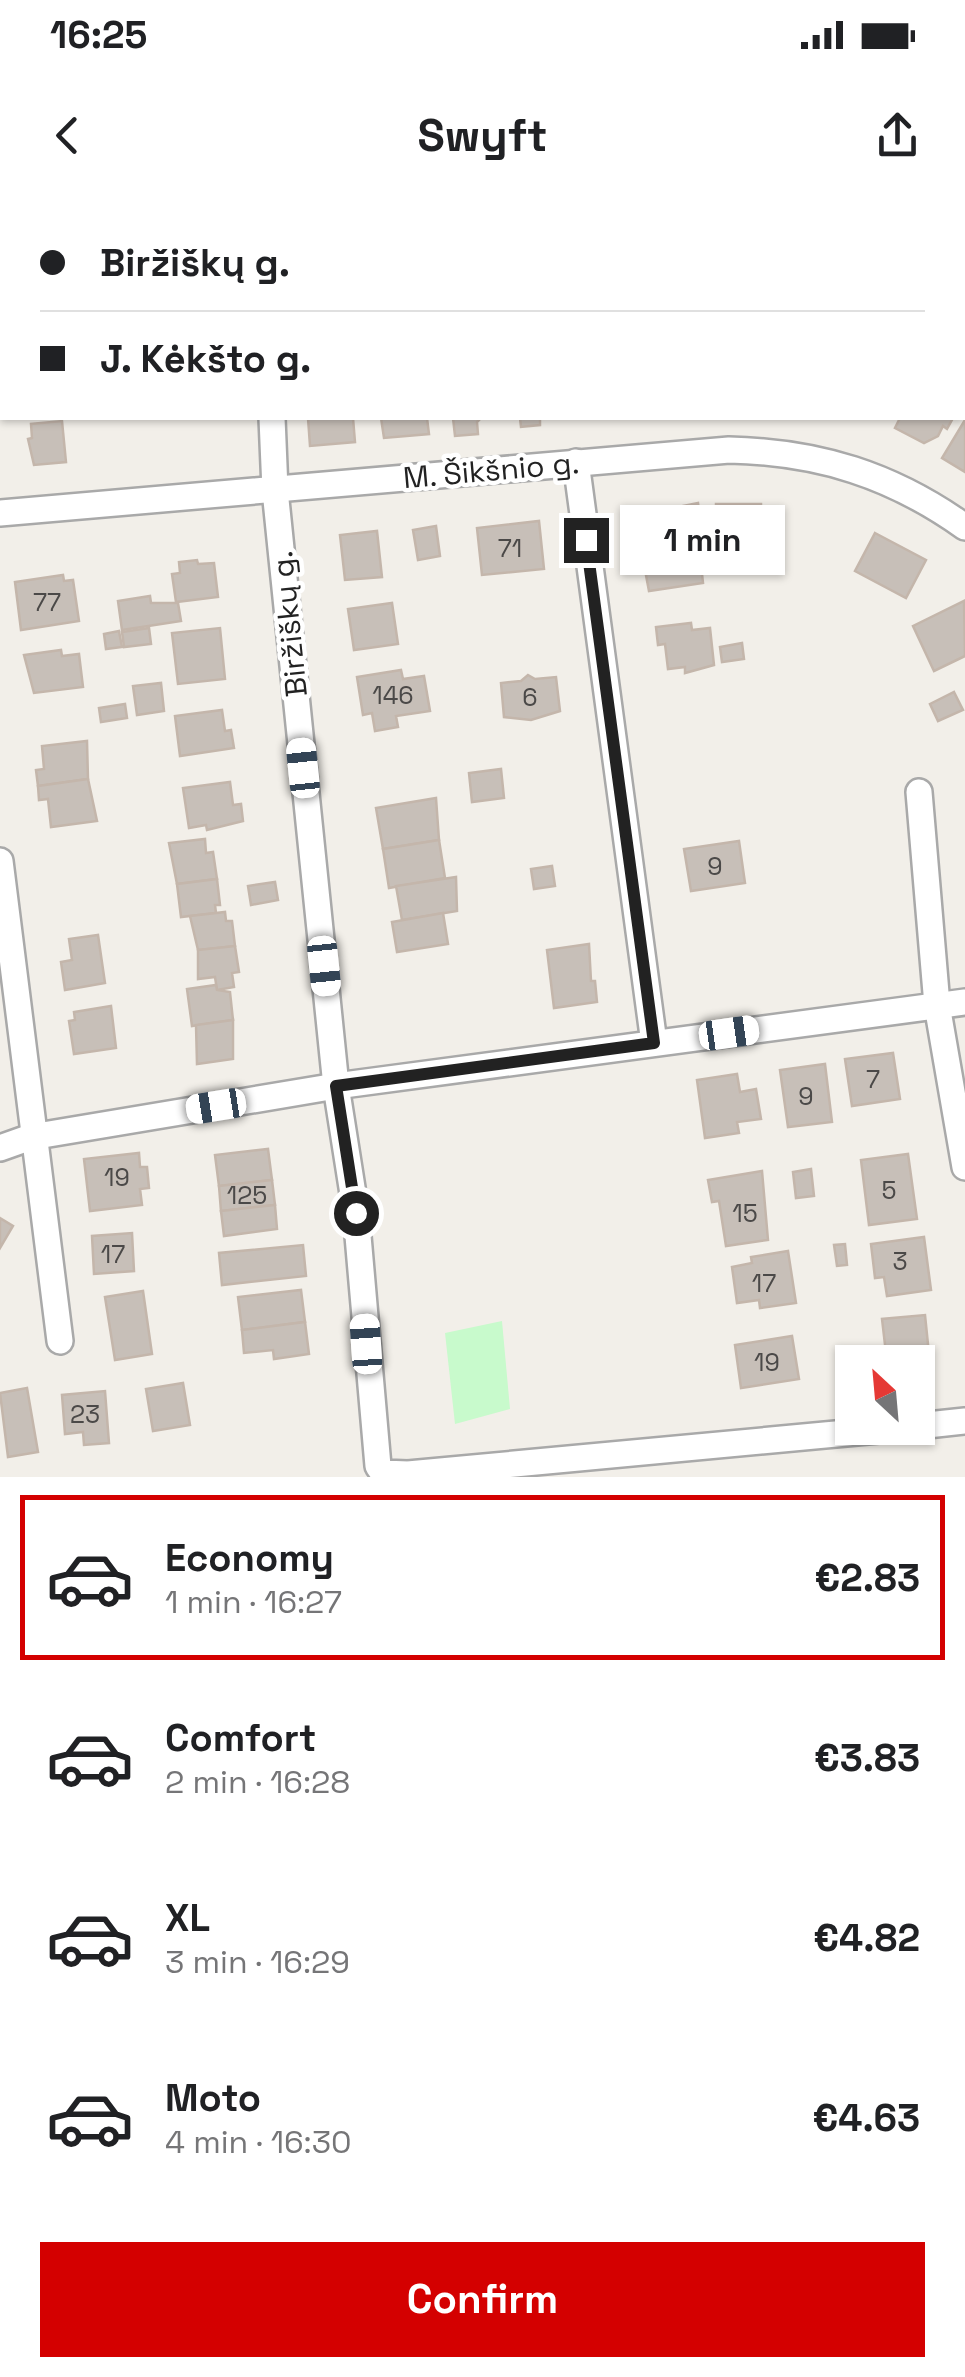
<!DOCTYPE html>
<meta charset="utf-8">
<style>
body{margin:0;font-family:"Space Grotesk",sans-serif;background:#f6f6f6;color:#202124;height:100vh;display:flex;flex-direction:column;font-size:38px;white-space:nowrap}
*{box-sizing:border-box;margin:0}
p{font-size:32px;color:#757577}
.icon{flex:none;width:55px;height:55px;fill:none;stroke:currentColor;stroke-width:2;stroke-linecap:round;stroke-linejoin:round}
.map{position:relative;height:1277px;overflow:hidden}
.drawer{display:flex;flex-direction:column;background:#fff;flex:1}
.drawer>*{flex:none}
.top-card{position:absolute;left:0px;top:0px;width:965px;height:220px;box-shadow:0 2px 8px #0004;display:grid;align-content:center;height:220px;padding:0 40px;background:#fff}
.needle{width:65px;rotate:334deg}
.tools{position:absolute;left:835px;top:1145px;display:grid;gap:20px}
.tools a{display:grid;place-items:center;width:100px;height:100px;border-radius:0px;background:#fff;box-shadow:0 2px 8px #0004;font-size:50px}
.end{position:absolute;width:45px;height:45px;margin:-22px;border:12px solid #222;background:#fff;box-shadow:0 0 0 5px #fff}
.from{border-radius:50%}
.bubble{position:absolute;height:70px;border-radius:0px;background:#fff;box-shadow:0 2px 8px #0004;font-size:32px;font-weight:800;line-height:70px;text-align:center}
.car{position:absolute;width:30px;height:60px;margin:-30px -15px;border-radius:12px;box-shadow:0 0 8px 2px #0007;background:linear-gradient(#fff 24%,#345 0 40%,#fff 0 76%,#345 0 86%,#fff 0)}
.top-card b{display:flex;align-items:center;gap:35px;height:95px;font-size:38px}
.top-card b+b{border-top:2px solid #e0e0e0}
.top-card i{width:25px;height:25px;background:#202124}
ul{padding:18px 0 0;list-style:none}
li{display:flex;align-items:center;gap:30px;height:165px;margin:0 20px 15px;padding:0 20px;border:5px solid transparent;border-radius:0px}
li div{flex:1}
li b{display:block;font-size:38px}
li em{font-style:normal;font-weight:800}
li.active{border-color:#d40000}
li>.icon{width:90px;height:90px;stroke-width:1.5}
.primary-button{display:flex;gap:20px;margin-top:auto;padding:20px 40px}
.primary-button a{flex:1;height:115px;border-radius:0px;background:#d40000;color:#fff;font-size:40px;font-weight:800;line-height:115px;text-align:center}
.status{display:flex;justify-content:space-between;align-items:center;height:70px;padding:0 50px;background:#fff;direction:ltr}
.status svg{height:28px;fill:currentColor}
header{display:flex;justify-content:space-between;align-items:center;height:130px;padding:0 40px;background:#fff;font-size:45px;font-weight:800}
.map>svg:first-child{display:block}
.park{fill:#c8facc}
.building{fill:#c7bfb8;stroke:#c4b6ab;stroke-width:2.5}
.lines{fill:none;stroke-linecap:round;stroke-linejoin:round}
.street-casing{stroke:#a9a9a9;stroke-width:30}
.street{stroke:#fff;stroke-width:25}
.route{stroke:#222;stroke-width:12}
.labels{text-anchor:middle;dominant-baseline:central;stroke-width:9;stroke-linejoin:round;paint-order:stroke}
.number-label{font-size:25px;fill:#4b4948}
.street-label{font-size:30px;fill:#222;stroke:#fff}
</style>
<div class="status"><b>16:25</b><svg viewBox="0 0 49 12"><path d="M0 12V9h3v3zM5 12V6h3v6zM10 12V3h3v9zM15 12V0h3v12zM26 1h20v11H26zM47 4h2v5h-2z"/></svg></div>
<header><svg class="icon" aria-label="back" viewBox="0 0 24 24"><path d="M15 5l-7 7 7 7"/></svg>Swyft<svg class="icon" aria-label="share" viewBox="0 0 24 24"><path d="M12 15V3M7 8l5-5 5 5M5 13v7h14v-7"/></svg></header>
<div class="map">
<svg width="965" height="1277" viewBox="0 0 965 1277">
<rect width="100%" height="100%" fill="#f2efe9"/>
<path class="park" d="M502 1121 510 1209 455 1224 445 1133Z"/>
<g class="building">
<path d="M308 218H353L355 242 310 246Z"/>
<path d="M381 218H427L429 234 384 238Z"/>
<path d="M453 218H481L477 222 478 234 455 236Z"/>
<path d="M520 218H540V225L521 227Z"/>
<path d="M900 218H953L947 229 943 226 938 236 924 243 895 228Z"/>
<path d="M965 220V272L942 258Z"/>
<path d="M62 221 66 262 34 265 28 239 32 238 31 224Z"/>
<path d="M698 303 707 365H701L703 383 649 391 634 312 651 310 653 317 684 312 683 306Z"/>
<path d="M716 304H761V368L715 369Z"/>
<path d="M539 321 544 369 482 375 477 328Z"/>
<path d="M436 326 440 356 418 360 413 330Z"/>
<path d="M377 331 382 377 345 380 340 335Z"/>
<path d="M875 333 926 360 906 398 855 371Z"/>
<path d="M197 360 198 364 214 363 218 397 176 402 172 374 180 373 179 362Z"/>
<path d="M63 375 64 381 73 380 79 421 21 430 15 382Z"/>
<path d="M150 396 151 403H178L181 421 122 430 118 401Z"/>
<path d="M964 401 965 456 934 471 913 426Z"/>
<path d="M392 403 398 444 354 450 348 409Z"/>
<path d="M691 423 692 430 710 428 714 465 685 473V467L668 469 665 444 658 445 656 427Z"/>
<path d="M149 428 151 444 124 447 122 432Z"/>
<path d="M220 428 225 479 178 484 172 433Z"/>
<path d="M119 431 122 447 106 449 104 434Z"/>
<path d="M742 443 744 459 722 462 720 447Z"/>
<path d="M61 450 62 456 79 454 83 487 34 493 24 455Z"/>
<path d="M401 470 403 479 424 476 430 511 396 516 398 527 375 531 372 513 363 515 357 477Z"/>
<path d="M528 475 535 479 556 477 560 511 531 520 504 517 501 483 521 481Z"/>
<path d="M161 483 164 511 137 515 133 486Z"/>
<path d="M954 492 963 510 938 521 930 504Z"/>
<path d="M125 504 127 518 101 522 99 508Z"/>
<path d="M222 510 225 531 231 530 234 548 180 556 175 516Z"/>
<path d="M87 541 88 579 38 586 36 570 44 569 42 546Z"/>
<path d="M501 569 504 598 472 602 469 573Z"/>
<path d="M88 579 97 621 51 627 48 599 39 600 38 586Z"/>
<path d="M230 582 233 605 241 604 243 621 207 630 206 625 189 628 183 588Z"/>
<path d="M436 598 439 640 383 649 376 608Z"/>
<path d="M205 639 206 653 213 652 217 679 177 684 169 643Z"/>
<path d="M439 640 445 678 389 688 383 649Z"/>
<path d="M739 641 745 683 691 691 684 649Z"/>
<path d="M552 666 555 686 534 689 531 669Z"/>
<path d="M456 677 457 711 402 720 396 686Z"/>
<path d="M217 679 220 705H215L216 713 181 717 177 684Z"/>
<path d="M275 682 278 700 251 705 248 686Z"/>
<path d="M225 712 226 721H232L235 746 198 750 190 716Z"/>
<path d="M443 713 448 744 397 752 392 722Z"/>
<path d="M98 735 105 783 65 790 61 762 72 760 69 739Z"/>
<path d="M589 744 591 781H595L597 802 554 808 547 750Z"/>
<path d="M235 746 239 772 232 773 234 787 217 790 215 777 198 779V750Z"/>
<path d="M216 785 217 790 230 792 233 820 192 826 187 789Z"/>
<path d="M111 806 116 848 74 854 69 821 75 820 74 812Z"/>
<path d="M233 820V859L197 864 196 825Z"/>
<path d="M893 853 900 899 852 906 845 859Z"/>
<path d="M825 864 832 922 788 927 780 870Z"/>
<path d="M737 874 740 892 756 889 761 919 737 922 739 933 705 938 697 880Z"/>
<path d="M268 949 272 980 219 986 215 955Z"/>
<path d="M139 953 140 967H147L149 988 140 989 142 1005 90 1011 84 959Z"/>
<path d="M908 954 917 1019 869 1025 861 960Z"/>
<path d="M811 969 814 996 796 998 793 972Z"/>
<path d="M762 971 768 1040 726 1046 719 1001 712 1002 708 980Z"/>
<path d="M272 980 275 1005 221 1011 219 986Z"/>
<path d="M275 1005 277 1029 224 1036 221 1011Z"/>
<path d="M0 1018 13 1026 0 1048Z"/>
<path d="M132 1033 134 1071 94 1074 92 1036Z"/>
<path d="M924 1037 931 1090 887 1096 884 1077 875 1078 871 1044Z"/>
<path d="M845 1044 847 1065 837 1066 834 1045Z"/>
<path d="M303 1045 306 1076 222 1085 219 1053Z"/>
<path d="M788 1051 796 1103 760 1108 759 1100 737 1103 732 1067 752 1063 751 1057Z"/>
<path d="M301 1090 305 1122 242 1130 238 1097Z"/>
<path d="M143 1091 152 1154 115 1160 105 1097Z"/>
<path d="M925 1115 930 1164 887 1162 882 1119Z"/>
<path d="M305 1122 309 1154 274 1159 273 1150 244 1153 242 1130Z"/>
<path d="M792 1136 799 1179 741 1188 735 1145Z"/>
<path d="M183 1183 190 1225 153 1231 146 1189Z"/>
<path d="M27 1188 38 1252 8 1257 0 1193Z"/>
<path d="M105 1191 109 1243 84 1245 83 1232 65 1234 62 1195Z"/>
</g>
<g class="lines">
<defs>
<g id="street">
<path d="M218 0 219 2"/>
<path d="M272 218 275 290 336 886 356 1013 378 1266 383 1273 408 1274 900 1228"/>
<path d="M576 262 654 843"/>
<path d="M0 313 729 250C819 252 892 275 965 327"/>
<path d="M919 592 937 805 965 967"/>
<path d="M0 661 60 1141"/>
<path d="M0 948 31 937 336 886 965 802"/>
<path d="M918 1226 965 1221"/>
</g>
</defs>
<use href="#street" class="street-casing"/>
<use href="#street" class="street"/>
</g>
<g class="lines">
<path class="route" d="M356 1013 336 886 654 843 586 340"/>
</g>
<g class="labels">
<g class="number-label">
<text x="510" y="348">71</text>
<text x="47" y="402">77</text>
<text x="393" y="495">146</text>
<text x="530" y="497">6</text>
<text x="715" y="666">9</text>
<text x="873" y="879">7</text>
<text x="806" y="896">9</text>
<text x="117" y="977">19</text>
<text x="889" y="990">5</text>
<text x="247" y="995">125</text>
<text x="745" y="1013">15</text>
<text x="113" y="1054">17</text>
<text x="900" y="1061">3</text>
<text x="764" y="1083">17</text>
<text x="767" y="1162">19</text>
<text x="85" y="1214">23</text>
</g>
<g class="street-label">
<text transform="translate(491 270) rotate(-5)">M. Šikšnio g.</text>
<text transform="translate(289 424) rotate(-96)">Biržiškų g.</text>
</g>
</g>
</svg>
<div class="tools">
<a><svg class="needle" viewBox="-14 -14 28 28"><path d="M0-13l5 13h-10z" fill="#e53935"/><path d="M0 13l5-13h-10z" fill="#757577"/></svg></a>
</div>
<i class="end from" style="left:356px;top:1013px"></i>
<i class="end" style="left:586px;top:340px"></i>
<div class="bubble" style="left:620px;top:305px;width:165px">1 min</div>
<i class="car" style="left:303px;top:568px;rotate:354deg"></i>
<i class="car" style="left:324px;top:766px;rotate:174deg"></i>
<i class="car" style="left:729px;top:833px;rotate:82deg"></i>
<i class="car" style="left:216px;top:906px;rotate:261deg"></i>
<i class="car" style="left:366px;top:1144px;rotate:356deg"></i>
<div class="top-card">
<b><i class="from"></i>Biržiškų g.</b>
<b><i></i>J. Kėkšto g.</b>
</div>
</div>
<section class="drawer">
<ul>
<li class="active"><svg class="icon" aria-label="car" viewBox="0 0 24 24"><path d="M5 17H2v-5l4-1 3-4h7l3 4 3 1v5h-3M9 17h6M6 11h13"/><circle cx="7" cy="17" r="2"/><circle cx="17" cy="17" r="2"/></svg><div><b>Economy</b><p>1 min · 16:27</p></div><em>€2.83</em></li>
<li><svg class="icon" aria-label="car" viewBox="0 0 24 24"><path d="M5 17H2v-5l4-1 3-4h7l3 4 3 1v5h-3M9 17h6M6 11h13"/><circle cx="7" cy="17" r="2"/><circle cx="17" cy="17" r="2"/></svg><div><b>Comfort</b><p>2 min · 16:28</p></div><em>€3.83</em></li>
<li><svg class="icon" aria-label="car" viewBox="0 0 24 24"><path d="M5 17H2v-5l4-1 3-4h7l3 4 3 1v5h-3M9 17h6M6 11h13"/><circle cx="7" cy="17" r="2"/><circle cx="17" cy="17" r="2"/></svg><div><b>XL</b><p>3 min · 16:29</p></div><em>€4.82</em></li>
<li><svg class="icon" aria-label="car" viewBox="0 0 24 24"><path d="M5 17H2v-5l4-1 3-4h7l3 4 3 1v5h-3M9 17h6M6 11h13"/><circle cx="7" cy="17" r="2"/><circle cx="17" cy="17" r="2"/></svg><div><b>Moto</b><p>4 min · 16:30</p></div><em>€4.63</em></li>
</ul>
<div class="primary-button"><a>Confirm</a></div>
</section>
